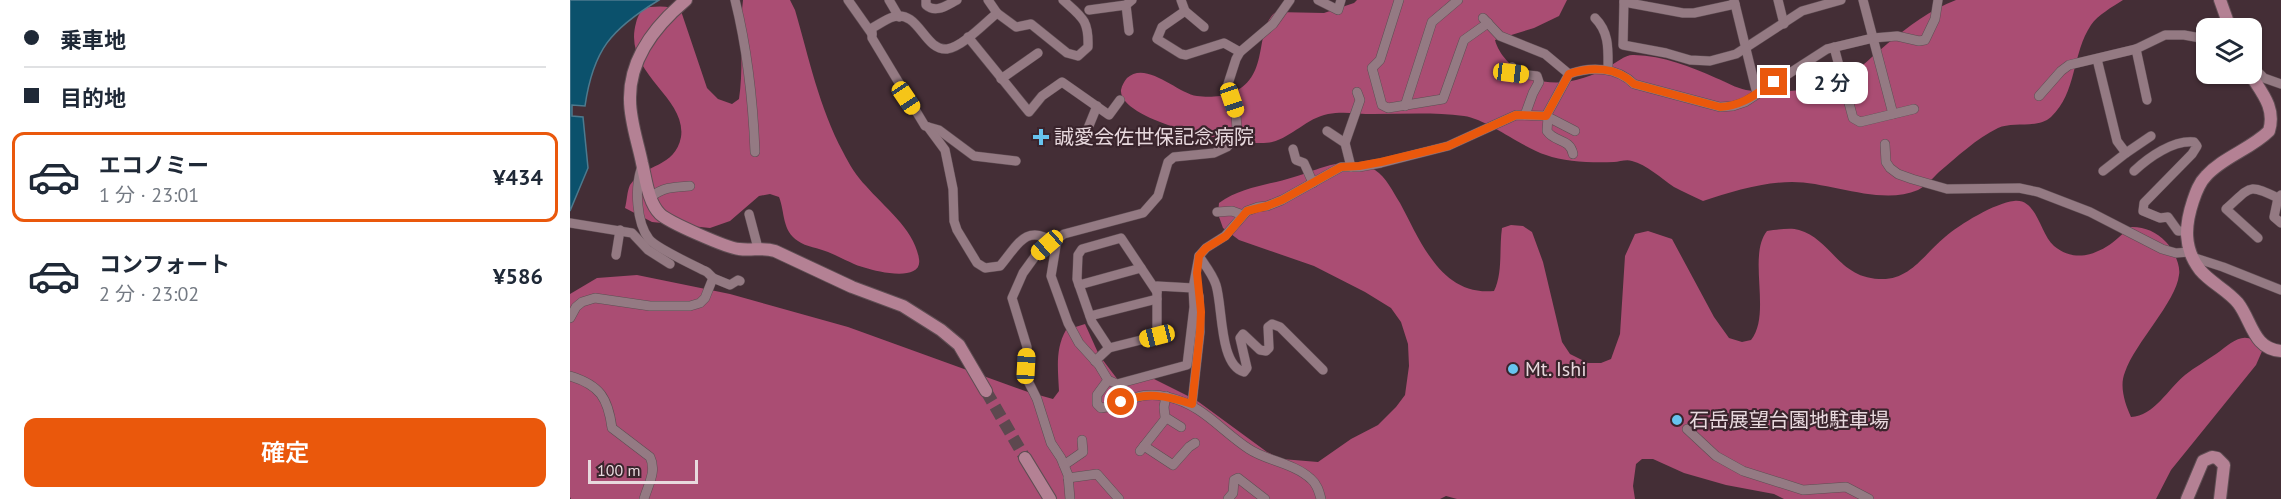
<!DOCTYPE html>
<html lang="ja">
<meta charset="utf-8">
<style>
body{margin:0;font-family:"PT Sans","Noto Sans JP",sans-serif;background:#f2f2f3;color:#1f2937;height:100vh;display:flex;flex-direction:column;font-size:22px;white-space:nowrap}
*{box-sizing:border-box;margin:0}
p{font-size:20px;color:#747a83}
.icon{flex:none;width:33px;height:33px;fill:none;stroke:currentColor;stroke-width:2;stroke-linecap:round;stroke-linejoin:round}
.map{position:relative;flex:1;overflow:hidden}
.drawer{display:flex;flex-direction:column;background:#fff;width:570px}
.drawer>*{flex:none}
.top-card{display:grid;align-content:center;height:132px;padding:0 24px;background:#fff}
.fabs{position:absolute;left:1626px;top:18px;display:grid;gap:12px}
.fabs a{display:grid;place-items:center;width:66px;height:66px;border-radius:12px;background:#fff;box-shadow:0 2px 4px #0004;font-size:30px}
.scale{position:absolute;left:18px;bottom:15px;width:110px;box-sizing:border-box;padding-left:6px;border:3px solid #e8d9de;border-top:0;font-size:16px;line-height:21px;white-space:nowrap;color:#e8d9de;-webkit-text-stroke:4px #3a242c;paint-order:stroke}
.end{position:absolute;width:27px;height:27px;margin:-14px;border:8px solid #ea580c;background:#fff;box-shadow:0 0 0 3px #fff}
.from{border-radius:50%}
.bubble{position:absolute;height:42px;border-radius:12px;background:#fff;box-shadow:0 2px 4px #0004;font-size:20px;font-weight:600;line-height:42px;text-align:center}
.car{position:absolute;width:18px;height:36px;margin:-18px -9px;border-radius:8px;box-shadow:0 0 4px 2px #0007;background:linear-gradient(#f5c518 24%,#345 0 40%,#f5c518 0 76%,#345 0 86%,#f5c518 0)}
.top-card b{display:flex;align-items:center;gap:21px;height:57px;font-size:22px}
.top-card b+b{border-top:2px solid #e0e1e3}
.top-card i{width:15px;height:15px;background:#1f2937}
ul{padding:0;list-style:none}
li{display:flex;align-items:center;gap:18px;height:90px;margin:0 12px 9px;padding:0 12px;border:3px solid transparent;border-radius:12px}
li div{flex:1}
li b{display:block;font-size:22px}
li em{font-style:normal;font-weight:600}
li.on{border-color:#ea580c}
li>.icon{width:54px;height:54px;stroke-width:1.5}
.action{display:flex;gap:12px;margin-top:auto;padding:12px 24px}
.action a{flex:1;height:69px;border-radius:12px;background:#ea580c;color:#fff;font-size:24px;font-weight:600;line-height:69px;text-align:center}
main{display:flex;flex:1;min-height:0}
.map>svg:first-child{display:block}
.forest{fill:#aa4d73}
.water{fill:#0b516c;stroke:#4d7a8e;stroke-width:1.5}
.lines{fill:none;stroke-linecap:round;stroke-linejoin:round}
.secondary-tunnel{stroke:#5d484f;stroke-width:12;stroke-dasharray:12 6;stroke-linecap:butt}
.street-casing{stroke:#5f4d53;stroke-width:10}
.secondary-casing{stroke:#5f4d53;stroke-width:14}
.street{stroke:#947a83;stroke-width:9}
.secondary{stroke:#b48194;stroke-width:12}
.route{stroke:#ea580c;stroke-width:8}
.poi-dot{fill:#67c4ef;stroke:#3a242c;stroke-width:2}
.labels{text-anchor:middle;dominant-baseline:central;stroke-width:4.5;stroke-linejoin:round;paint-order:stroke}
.poi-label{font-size:20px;fill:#e8d9de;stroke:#3a242c;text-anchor:start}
</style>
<main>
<section class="drawer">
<div class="top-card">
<b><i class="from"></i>乗車地</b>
<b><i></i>目的地</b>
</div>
<ul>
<li class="on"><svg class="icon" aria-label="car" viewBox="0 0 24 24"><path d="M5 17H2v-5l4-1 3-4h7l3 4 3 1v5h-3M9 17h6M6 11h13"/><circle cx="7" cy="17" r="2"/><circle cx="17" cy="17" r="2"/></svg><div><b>エコノミー</b><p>1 分 · 23:01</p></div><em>¥434</em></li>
<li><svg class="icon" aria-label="car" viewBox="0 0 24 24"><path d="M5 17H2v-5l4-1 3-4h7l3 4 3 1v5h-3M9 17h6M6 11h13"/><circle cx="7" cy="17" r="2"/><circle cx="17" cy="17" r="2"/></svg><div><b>コンフォート</b><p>2 分 · 23:02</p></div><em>¥586</em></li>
</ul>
<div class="action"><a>確定</a></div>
</section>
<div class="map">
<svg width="1711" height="499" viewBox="0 0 1711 499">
<rect width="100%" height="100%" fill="#442e36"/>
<g class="forest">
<path d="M173 0H220L225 10C239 58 249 107 273 152 279 164 287 177 296 186 314 207 345 230 349 259 353 282 308 272 296 268 283 265 271 257 258 252 249 248 236 247 228 241 212 231 215 212 209 197L200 194 189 196 160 221 140 228 82 222 55 208C57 201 57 191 60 185 75 163 105 168 111 137 117 96 52 73 66 23 68 15 71 9 80 7 91 6 101 6 111 11L137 88 148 99 162 104 169 99C174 66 169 33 173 0Z"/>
<path d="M787 0H997L989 16 964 28 925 40C929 56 946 72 961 78 988 88 1016 80 1040 66 1047 62 1056 54 1064 55 1094 56 1119 66 1146 78 1156 82 1166 88 1176 90 1199 94 1240 91 1262 83 1284 76 1300 58 1317 44 1339 26 1360 10 1386 0H1553C1542 7 1528 15 1521 25 1502 53 1507 93 1481 117 1468 129 1443 121 1428 128 1407 138 1387 157 1369 172 1363 178 1356 186 1348 190 1311 206 1261 182 1222 182 1192 182 1161 192 1133 201 1123 196 1113 192 1104 187 1092 179 1076 164 1062 161 1056 159 1049 162 1044 162 1023 163 995 162 976 155 951 147 917 119 894 116 864 112 834 114 803 114 788 114 773 111 758 114 737 118 722 137 702 142 676 149 548 122 551 90 552 85 554 82 557 78 576 60 607 93 627 96 634 97 643 97 650 96 705 86 681 30 706 12L754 13 784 3Z"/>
<path d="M783 162C790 165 799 166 805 170 816 177 823 192 830 203 851 242 871 296 924 291 933 273 929 248 932 228L941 225 953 226 962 232 973 262 992 342 1000 354 1018 363H1031L1041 359 1050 334 1055 256 1065 234 1078 231 1102 239 1144 317 1159 338 1172 342 1181 340C1202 314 1177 256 1197 231 1207 230 1220 227 1229 230 1262 240 1268 277 1309 279 1340 281 1354 254 1375 237 1390 224 1425 203 1444 201 1467 198 1470 234 1484 246 1510 268 1541 248 1559 227 1573 226 1586 231 1596 242 1603 249 1611 265 1609 275 1606 302 1565 343 1555 372 1549 386 1555 404 1561 417 1584 416 1598 389 1615 375 1625 367 1636 361 1646 354 1663 342 1675 327 1693 349L1686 365 1601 470 1586 499H1214L1204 494 1156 485 1114 473 1083 459H1072L1066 464 1063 486 1065 499H887L876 496 870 499H1L0 497V294L27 278 67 275 160 294 278 327 458 392 483 399 489 391C488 369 485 349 496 330L515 324 529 355 548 380 580 377 626 400 697 452 712 459 748 462 781 439 808 425 826 407 835 395 839 366 838 344 831 322 821 308 795 292 744 266 669 240 653 228 648 214 649 203C671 187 699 185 724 177 747 170 759 163 783 162Z"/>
</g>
<path class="water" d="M0 0H89C41 29 23 50 15 106L2 105V116L13 117 18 168 0 211Z"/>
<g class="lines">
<path class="secondary-tunnel" d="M416 391 455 458"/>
<defs>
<g id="street">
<path d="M165 0C177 48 183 102 185 152"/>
<path d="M278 0 302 34"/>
<path d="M319 0 329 17"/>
<path d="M356 0V5C366 14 377 5 387 0"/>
<path d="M418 0 427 13 446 27 461 24 497 53 508 56 518 47C519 20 512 17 493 0"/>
<path d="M611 0 615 11 592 27 587 39 611 54 616 55 654 43 670 52"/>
<path d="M748 0 768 10 771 0"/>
<path d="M829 0 810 60 802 68 812 105 818 108 873 99 894 40 918 23"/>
<path d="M1054 0 1053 45 1096 53 1120 60 1140 61 1166 54 1232 11 1271 0"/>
<path d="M1164 0 1187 94"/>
<path d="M1208 0 1214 24"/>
<path d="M1293 0 1323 114"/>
<path d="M1054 2 1113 13H1124L1165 4"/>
<path d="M556 5 559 31"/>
<path d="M519 10 556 5 562 0"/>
<path d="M615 11 634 27"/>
<path d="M427 13C415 23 392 47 377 49 354 51 349 9 323 17 316 19 308 25 302 28V38L355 126 369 130 404 156 446 161"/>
<path d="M913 18 930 36 975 54 999 74"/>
<path d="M1025 18C1040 33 1038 51 1038 70"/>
<path d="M398 37 459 112 472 96 492 82 539 115 550 100"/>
<path d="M1264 47 1283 118 1290 122 1344 109"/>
<path d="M1527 59 1547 141 1556 153 1533 171"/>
<path d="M1682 66 1694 78 1711 84"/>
<path d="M942 67 941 73 967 76 969 82 963 93 955 115"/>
<path d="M431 79 468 53"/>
<path d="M1469 96 1491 71 1499 65 1566 49"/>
<path d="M1577 100 1566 49 1595 35H1614L1636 39"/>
<path d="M835 106 862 22 888 0"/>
<path d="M976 116 1005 131"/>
<path d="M978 117 977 131C985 143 1000 138 1003 154"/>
<path d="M358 127 375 150 383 189 384 221 387 230 407 263 415 268 430 266C447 246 456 223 483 242"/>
<path d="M757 131 775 143 781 167"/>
<path d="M514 138 527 106"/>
<path d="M775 143 790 100 787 92"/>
<path d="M1315 144 1316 162 1320 168 1328 174 1342 179 1377 189 1449 188 1468 192 1520 212 1592 249 1606 253 1620 252"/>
<path d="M723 149 726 160 734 163 743 183"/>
<path d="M1556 153 1581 136"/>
<path d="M71 169C65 188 66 222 79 239 86 248 125 266 137 272L143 278 160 285 168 280 170 281"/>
<path d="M1564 171C1579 157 1603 140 1624 142L1627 146 1622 154 1574 203 1573 211 1590 218 1598 217 1608 231H1617"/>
<path d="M81 197C93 187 104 187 120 186"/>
<path d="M1708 198 1704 217 1711 223"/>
<path d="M647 212 662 211 673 215"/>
<path d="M179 214 188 248"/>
<path d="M0 223 62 233 78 250 100 264"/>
<path d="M1688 238 1656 209C1681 187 1677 183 1708 198L1711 195"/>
<path d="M487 240 481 276 498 323 509 343 529 365 538 380 547 384 617 365 624 307 623 288 629 256 636 248 655 236 677 211 688 207 697 206 712 200 771 167H789L811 163 878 146 946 115 976 116 999 74C1021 66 1047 67 1064 84L1150 107 1163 106 1175 102 1257 49 1303 38 1327 36 1349 41 1355 40 1365 19 1368 0"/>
<path d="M46 255 50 230"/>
<path d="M629 256C635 265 643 275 646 285 653 307 649 365 674 372L677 368 670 338 673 334 690 350 696 351 699 348 698 327 702 324 710 327 753 370"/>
<path d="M1622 257 1653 267 1711 290"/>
<path d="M509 285 571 268"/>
<path d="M520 316 587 299"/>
<path d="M0 318 6 307 12 302 25 298 80 306H120L130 303 135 298 143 278"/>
<path d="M539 348 522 322 507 279 508 255 512 249 551 238 587 292"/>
<path d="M525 361 539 348 587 336V286L623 288"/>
<path d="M0 376C30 385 38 398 42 428L80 457C87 471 78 485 74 499"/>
<path d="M538 380 527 395V404L531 408C557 406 566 389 598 397 633 405 650 430 679 449 697 461 724 463 741 479 747 484 749 491 751 499"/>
<path d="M596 396 594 407 595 417 611 427"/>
<path d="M622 404 630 332 629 296"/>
<path d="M1117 429 1146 456 1173 471 1233 490 1276 487 1299 499"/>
<path d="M574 446 603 465 619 447 625 443"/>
<path d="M570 451 596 418"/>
<path d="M494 465 513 452 512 440"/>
<path d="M498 478 527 474 549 499"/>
<path d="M500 499 498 475 491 458 481 443 467 399 457 379V347L442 298 453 273 466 255 494 234 573 213 588 196 598 162 604 157 644 153 657 147 664 139 667 130 666 114 657 87 666 59 670 52 703 24 720 0"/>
<path d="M658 499 663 493 664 480 668 478 695 499"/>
</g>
<g id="secondary">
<path d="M116 0C86 25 59 59 60 100 60 121 68 143 72 163 76 179 78 202 90 214 98 222 157 248 169 249 182 251 192 247 205 251L282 287 333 306 371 330 389 345 416 391"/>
<path d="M1650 0 1660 28"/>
<path d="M1680 74C1692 93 1706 108 1699 131 1681 149 1653 157 1636 176 1629 183 1626 192 1623 201 1615 225 1613 248 1630 270 1641 283 1657 290 1668 303 1682 321 1683 349 1711 351"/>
<path d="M455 458 480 499"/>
<path d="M1617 499 1633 461 1642 457 1647 458 1654 465 1650 499"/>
</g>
</defs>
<use href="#street" class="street-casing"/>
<use href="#secondary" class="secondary-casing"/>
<use href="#street" class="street"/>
<use href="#secondary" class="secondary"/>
</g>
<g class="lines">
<path class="route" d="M551 402C576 391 597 396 622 404L630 332 631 312 627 273 629 256 636 248 656 236 677 211 697 206 712 200 771 167 789 166 811 162 878 146 946 115 976 116 999 74C1021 66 1047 67 1064 84L1150 107C1172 106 1186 94 1204 82"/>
</g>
<g class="poi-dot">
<path d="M468 128h6v6h6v6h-6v6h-6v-6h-6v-6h6z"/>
<circle cx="943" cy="369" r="6"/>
<circle cx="1107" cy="420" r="6"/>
</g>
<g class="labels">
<g class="poi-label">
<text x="484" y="137">誠愛会佐世保記念病院</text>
<text x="955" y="369">Mt. Ishi</text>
<text x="1119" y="420">石岳展望台園地駐車場</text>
</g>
</g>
</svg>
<div class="fabs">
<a><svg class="icon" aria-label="layers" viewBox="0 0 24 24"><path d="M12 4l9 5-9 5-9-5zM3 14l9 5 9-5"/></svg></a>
</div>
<div class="scale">100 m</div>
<i class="end from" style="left:551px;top:402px"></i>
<i class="end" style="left:1204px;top:82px"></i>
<div class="bubble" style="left:1226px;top:62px;width:72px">2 分</div>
<i class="car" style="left:941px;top:73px;rotate:97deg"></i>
<i class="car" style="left:336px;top:98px;rotate:146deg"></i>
<i class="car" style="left:662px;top:100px;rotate:161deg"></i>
<i class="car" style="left:477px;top:245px;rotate:229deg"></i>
<i class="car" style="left:587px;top:336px;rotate:256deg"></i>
<i class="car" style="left:456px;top:366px;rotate:3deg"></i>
</div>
</main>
